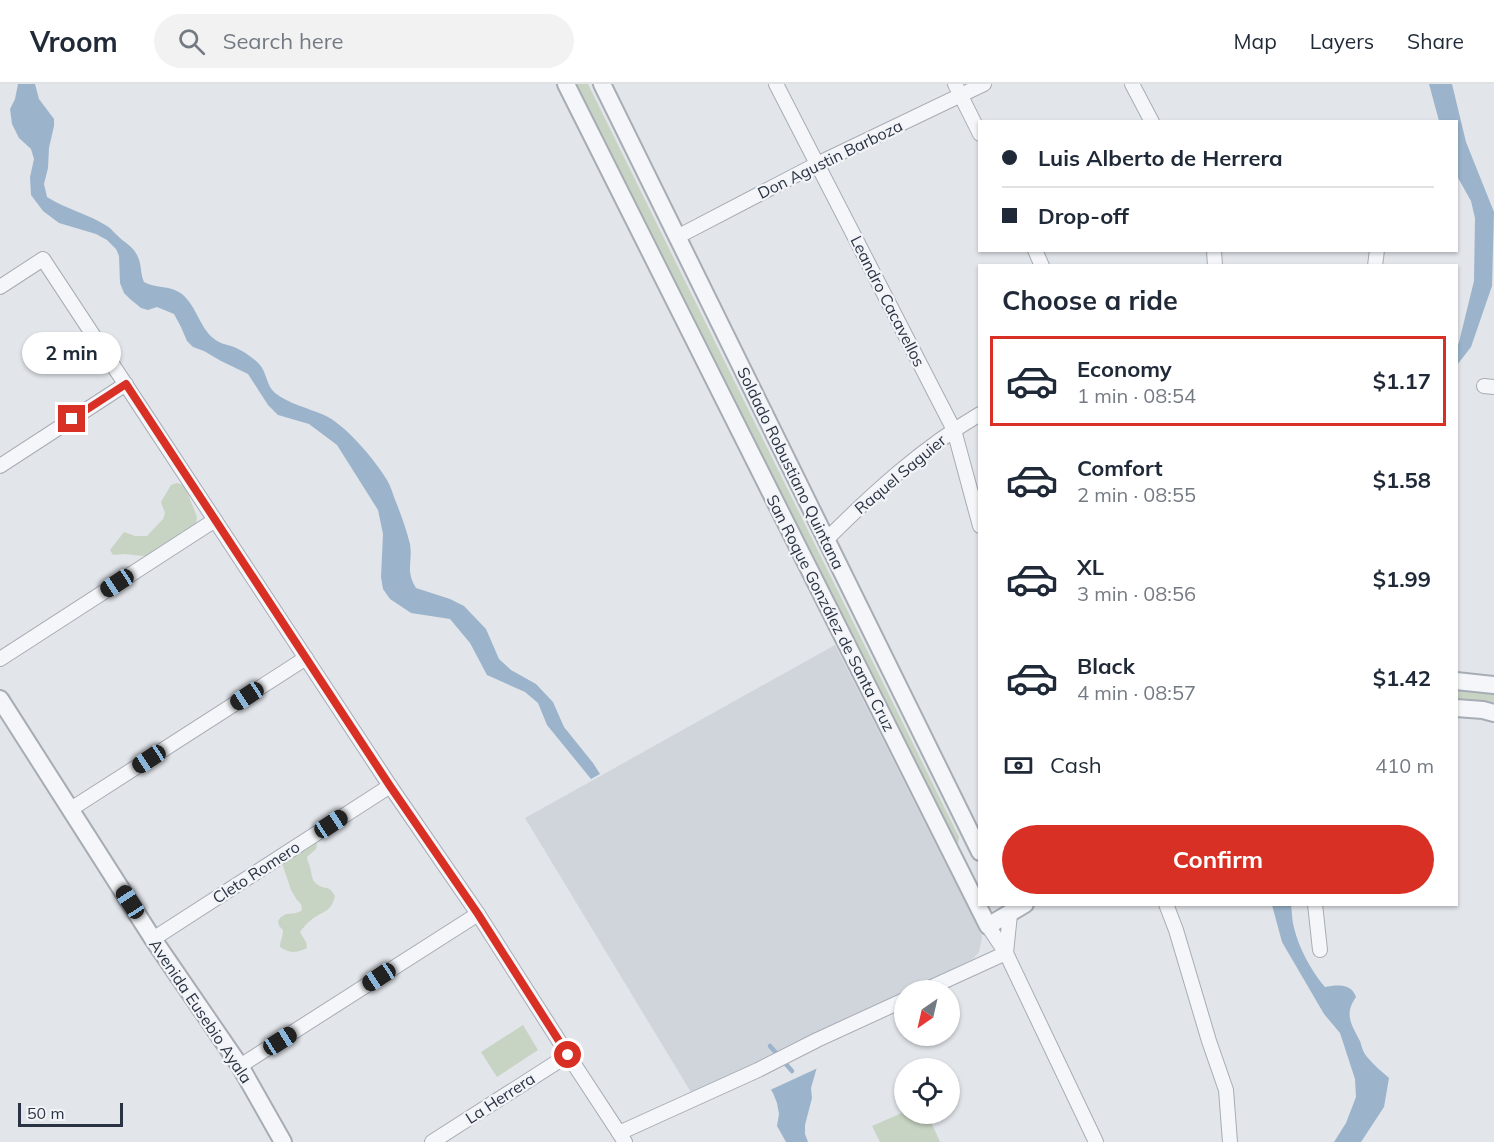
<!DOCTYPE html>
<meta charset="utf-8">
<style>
body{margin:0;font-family:Mulish,sans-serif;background:#f2f2f3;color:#1f2937;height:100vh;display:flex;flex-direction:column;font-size:22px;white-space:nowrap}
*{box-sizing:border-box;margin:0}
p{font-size:20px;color:#747a83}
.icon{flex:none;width:33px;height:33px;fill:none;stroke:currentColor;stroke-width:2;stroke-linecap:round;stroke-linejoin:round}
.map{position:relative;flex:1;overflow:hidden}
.sheet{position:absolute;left:978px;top:180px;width:480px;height:642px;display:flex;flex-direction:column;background:#fff;border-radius:0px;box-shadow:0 2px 4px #0004}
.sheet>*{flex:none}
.top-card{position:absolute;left:978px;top:36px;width:480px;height:132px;border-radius:0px;box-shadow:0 2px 4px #0004;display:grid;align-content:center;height:132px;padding:0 24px;background:#fff}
.needle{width:39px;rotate:214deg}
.tools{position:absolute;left:894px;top:896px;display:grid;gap:12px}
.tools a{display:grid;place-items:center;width:66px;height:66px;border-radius:50%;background:#fff;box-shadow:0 2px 4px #0004;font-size:30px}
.scale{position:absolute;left:18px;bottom:15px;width:105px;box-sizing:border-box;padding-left:6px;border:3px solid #293343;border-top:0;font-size:16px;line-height:21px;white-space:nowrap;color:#293343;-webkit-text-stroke:4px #f2f4f8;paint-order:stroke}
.end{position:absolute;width:27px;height:27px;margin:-14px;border:8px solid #d93025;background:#fff;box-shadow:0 0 0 3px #fff}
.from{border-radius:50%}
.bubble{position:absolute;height:42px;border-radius:21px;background:#fff;box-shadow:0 2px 4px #0004;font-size:20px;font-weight:700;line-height:42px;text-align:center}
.car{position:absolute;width:18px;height:36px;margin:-18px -9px;border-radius:8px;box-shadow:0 0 4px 2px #0007;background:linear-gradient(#222 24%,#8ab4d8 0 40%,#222 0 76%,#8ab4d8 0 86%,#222 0)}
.top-card b{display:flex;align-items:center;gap:21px;height:57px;font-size:22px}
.top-card b+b{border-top:2px solid #e0e1e3}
.top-card i{width:15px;height:15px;background:#1f2937}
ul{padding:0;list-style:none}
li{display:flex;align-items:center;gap:18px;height:90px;margin:0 12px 9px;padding:0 12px;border:3px solid transparent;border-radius:0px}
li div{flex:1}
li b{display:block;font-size:22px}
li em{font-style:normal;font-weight:700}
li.current{border-color:#d93025}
li>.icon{width:54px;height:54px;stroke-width:1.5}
h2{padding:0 24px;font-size:27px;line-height:72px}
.pay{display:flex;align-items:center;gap:15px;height:66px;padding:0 24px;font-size:22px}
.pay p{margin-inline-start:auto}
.cta{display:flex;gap:12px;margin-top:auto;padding:12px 24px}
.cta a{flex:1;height:69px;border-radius:36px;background:#d93025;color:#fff;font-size:24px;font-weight:700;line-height:69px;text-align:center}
header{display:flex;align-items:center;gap:36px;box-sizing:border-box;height:84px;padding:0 30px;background:#fff;border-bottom:2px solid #e0e1e3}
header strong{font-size:28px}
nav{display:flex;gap:33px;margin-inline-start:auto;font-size:21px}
.search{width:420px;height:54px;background:#f2f2f3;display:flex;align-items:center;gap:15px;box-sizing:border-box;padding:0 21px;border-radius:33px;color:#747a83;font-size:22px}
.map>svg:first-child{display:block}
.built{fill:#d0d5dc}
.green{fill:#c8d4c3}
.water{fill:#9cb4cb}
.pier{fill:#e2e5ea}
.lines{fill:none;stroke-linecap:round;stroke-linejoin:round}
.stream{stroke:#9cb4cb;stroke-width:4.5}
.minor-casing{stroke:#a7acb5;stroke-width:16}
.tertiary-casing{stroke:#a7acb5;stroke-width:20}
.minor{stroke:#f5f6f9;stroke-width:14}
.tertiary{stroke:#f5f6f9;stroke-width:16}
.route{stroke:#d93025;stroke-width:8}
.labels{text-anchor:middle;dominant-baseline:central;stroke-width:4.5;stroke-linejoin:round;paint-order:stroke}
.street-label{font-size:16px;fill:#293343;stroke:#f2f4f8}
</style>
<header>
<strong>Vroom</strong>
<div class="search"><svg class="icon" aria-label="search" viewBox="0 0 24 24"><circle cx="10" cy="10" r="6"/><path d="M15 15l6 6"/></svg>Search here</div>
<nav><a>Map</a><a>Layers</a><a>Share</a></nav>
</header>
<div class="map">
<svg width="1494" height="1058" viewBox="0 0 1494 1058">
<rect width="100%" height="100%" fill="#e2e5ea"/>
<path class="built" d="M835 561 981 850 982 854 979 868 973 875 908 906H904V908L692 1010 525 734Z"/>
<g class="green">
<path d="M570 0H588L959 753 958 759H953Z"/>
<path d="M177 399 183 401 186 405 197 433 196 439 192 443 181 448 170 461 154 471 142 472 125 470 113 471 110 466 124 448 135 452H147L163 435 165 429 161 418 171 401Z"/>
<path d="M1456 603 1494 607V620L1457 616Z"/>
<path d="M318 754 316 765 307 773C307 776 309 779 310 783 312 790 311 797 318 801 326 806 329 801 335 812 331 829 322 827 311 836 307 839 303 844 300 848L306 858 307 864C296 869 291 870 280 863 280 857 283 853 283 846L279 842 278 837C286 825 293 833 302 826L301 820 297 816 291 806 283 782 285 777Z"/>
<path d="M523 941 538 966 497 993 481 968Z"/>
<path d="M904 1028V1029H927L940 1058H880L872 1042Z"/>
</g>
<g class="water">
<path d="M18 0H35L39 15 54 35V42L49 64 48 84 44 100 47 113C66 125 88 130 107 142 112 145 115 150 120 154 127 160 133 163 137 171 142 180 140 189 144 198 157 205 170 201 182 210 197 223 199 242 213 254 220 260 226 260 234 263 243 267 254 274 260 281 267 289 266 301 275 309 289 320 308 324 324 331 345 340 375 376 387 396 390 401 392 407 394 413 400 428 406 444 410 460 413 478 405 486 416 504L450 515 464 522 486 545 499 575 511 586 536 600 553 618 564 643 593 679 600 690 591 695 547 641 538 619 525 608 487 591 470 559 450 535 411 529 390 515 383 505 381 493 383 450 378 426 337 361 309 340 278 331 268 321 248 290 221 277 204 267 193 263 187 257 181 243 174 230 157 223 148 226 141 224 130 215 124 209 120 199 119 172 116 165 107 156 96 150 59 139 43 127 31 111 30 93 34 75 31 65 19 54 12 40 10 25 15 15Z"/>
<path d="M1429 0H1452L1466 58 1494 128 1492 202 1471 263 1457 281V262L1459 258 1474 197 1475 134 1471 117 1457 92 1456 38 1439 37Z"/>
<path d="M1272 821H1291C1292 828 1292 837 1294 844 1299 864 1311 887 1325 903 1337 901 1351 899 1356 913 1344 930 1351 940 1360 957 1362 963 1363 969 1368 974 1374 981 1382 988 1389 994L1384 1023 1361 1058H1334L1346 1039 1356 1013 1355 995 1340 949 1324 930 1282 858Z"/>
<path d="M817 983 811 1004 812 1014 805 1041V1050L808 1058H786L777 1042 779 1030 777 1019 773 1009 764 995Z"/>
</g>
<path class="pier" d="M812 969 815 970 820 983 768 1007 761 996 762 992Z"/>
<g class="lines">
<path class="stream" d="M770 962 792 987"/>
<defs>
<g id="minor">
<path d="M776 0 954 346 980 442"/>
<path d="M955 0 980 50"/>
<path d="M1132 0 1152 38"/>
<path d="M677 153 817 80 984 0"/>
<path d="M1035 166 1042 182"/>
<path d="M1214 166 1215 182"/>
<path d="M1375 182 1377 166"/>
<path d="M0 203 43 175 390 702 478 830 568 971 625 1058"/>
<path d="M1484 302 1494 303"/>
<path d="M0 382 126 300"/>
<path d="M826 456C873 409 922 364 980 330"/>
<path d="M0 575 215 436"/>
<path d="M71 725 306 574"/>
<path d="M1166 820 1176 846 1209 957 1226 1006 1230 1058"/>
<path d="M1315 820 1320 866"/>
<path d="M988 842 1006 869 1096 1058"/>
<path d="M153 855 390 702"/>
<path d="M1006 869 1010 830"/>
<path d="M925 906 1006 869"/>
<path d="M240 982 478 830"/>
<path d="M619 1049 758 986 817 956 904 916"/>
<path d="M432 1058 568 971"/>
</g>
<g id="tertiary">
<path d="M566 0 988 842 1025 820"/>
<path d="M602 0 980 768"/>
<path d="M1456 597 1494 601"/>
<path d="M0 615 153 855 240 982 283 1058"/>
<path d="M1456 624 1483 626 1494 629"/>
</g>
</defs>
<use href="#minor" class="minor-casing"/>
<use href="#tertiary" class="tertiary-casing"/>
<use href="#minor" class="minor"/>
<use href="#tertiary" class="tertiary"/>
</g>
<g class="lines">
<path class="route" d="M72 335 126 300 390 702 478 830 568 971"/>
</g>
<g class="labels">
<g class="street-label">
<text transform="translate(830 75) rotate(-26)">Don Agustin Barboza</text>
<text transform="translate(888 217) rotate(63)">Leandro Cacavellos</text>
<text transform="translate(791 384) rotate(64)">Soldado Robustiano Quintana</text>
<text transform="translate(900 390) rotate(-40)">Raquel Saguier</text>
<text transform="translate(831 529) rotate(63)">San Roque González de Santa Cruz</text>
<text transform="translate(256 788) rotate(-33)">Cleto Romero</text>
<text transform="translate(201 927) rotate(56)">Avenida Eusebio Ayala</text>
<text transform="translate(500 1014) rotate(-33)">La Herrera</text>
</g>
</g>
</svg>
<div class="tools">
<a><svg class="needle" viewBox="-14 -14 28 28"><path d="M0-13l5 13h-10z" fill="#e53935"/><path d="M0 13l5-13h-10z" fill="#747a83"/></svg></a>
<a><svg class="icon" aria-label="locate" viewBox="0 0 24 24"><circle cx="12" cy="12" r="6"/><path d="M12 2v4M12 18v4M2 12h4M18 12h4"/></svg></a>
</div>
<div class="scale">50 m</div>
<i class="end from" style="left:568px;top:971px"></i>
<i class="end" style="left:72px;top:335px"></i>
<div class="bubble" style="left:22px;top:248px;width:99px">2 min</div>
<i class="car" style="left:117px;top:499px;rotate:237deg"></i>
<i class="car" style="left:247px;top:612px;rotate:237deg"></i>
<i class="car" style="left:149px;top:675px;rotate:237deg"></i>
<i class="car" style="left:331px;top:740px;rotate:57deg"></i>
<i class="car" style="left:130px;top:818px;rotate:327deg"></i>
<i class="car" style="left:379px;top:893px;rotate:237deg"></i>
<i class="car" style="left:280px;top:957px;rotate:58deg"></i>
<div class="top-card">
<b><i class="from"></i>Luis Alberto de Herrera</b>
<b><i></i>Drop-off</b>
</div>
<section class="sheet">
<h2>Choose a ride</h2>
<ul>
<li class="current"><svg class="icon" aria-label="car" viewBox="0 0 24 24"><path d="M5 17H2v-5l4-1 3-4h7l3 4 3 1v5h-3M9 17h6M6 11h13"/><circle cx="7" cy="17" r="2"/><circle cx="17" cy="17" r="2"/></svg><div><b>Economy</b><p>1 min · 08:54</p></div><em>$1.17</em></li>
<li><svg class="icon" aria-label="car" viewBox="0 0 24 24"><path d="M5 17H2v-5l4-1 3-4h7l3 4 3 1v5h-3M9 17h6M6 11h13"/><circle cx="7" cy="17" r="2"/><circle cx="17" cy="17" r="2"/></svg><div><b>Comfort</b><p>2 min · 08:55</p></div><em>$1.58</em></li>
<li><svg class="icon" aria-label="car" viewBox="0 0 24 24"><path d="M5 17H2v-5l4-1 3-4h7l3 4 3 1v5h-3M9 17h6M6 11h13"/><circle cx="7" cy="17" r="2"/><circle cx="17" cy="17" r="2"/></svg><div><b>XL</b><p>3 min · 08:56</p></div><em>$1.99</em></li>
<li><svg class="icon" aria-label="car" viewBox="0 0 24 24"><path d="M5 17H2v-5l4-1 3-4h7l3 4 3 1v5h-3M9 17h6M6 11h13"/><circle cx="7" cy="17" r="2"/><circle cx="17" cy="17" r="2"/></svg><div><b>Black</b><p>4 min · 08:57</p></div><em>$1.42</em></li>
</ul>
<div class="pay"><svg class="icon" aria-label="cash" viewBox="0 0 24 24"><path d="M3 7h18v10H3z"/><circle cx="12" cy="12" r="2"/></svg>Cash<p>410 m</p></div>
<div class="cta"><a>Confirm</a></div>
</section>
</div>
